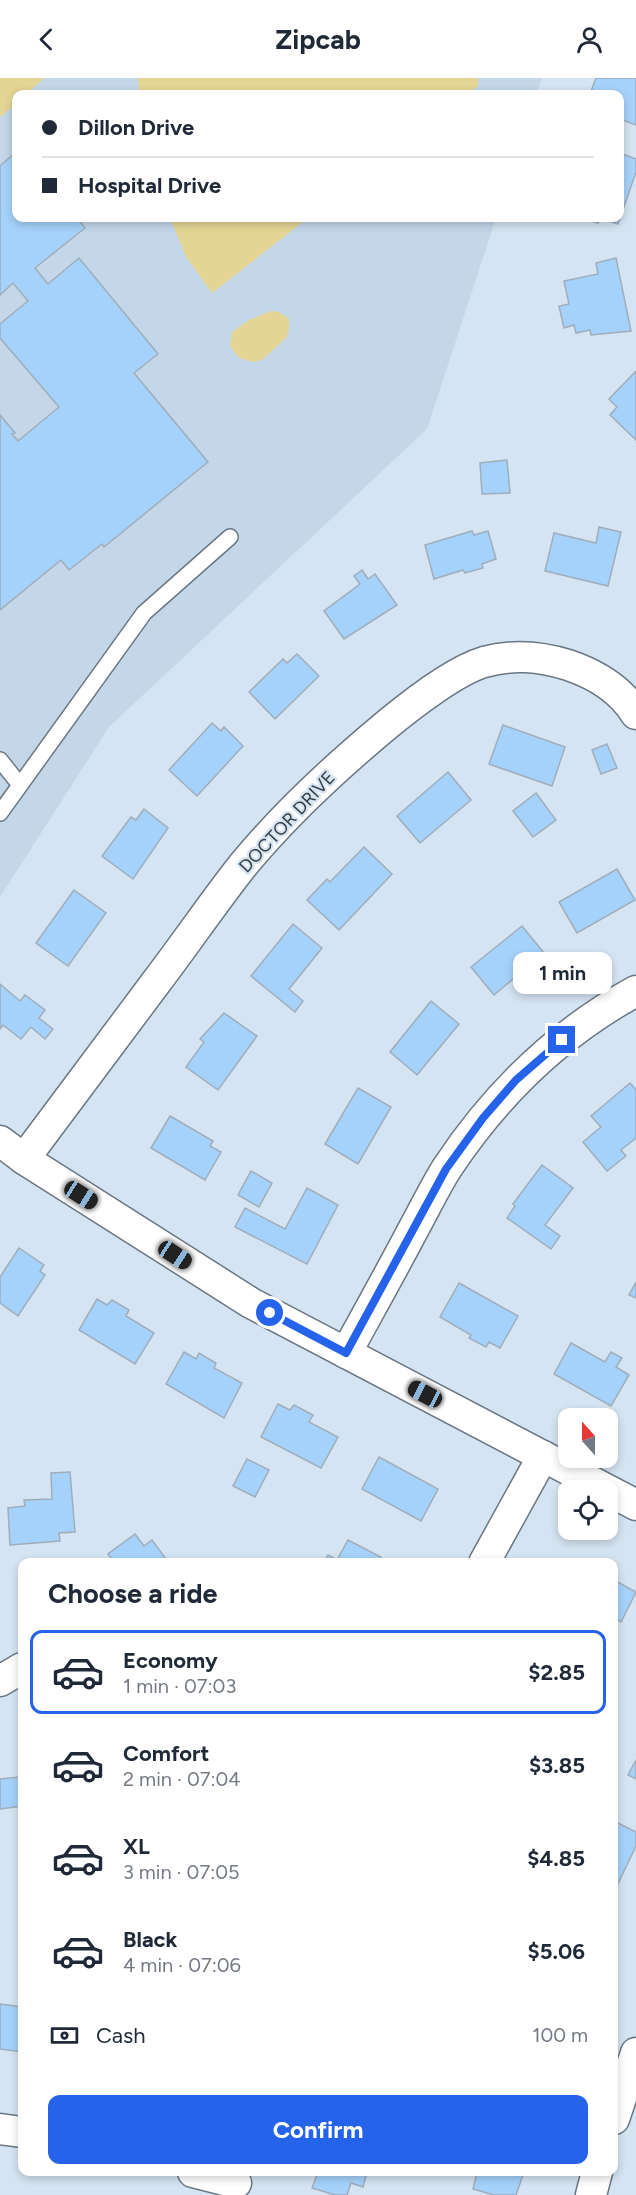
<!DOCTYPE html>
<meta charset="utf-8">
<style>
body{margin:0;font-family:Figtree,sans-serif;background:#f2f2f3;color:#1f2937;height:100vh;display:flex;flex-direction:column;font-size:22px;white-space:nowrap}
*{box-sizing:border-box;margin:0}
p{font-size:20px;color:#747a83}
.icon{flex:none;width:33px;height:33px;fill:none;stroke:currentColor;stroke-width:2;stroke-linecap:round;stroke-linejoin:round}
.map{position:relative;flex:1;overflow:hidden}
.sheet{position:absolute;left:18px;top:1480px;width:600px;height:618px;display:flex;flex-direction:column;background:#fff;border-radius:12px;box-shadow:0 3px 9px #0003}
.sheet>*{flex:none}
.top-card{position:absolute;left:12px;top:12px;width:612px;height:132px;border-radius:12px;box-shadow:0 3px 9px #0003;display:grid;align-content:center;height:132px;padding:0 30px;background:#fff}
.needle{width:39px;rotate:339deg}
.controls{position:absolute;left:558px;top:1330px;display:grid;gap:12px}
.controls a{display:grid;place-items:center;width:60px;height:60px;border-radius:12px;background:#fff;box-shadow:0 3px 9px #0003;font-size:30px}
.end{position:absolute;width:27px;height:27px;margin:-14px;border:8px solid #2563eb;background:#fff;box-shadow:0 0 0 3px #fff}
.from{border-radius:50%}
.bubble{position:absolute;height:42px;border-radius:12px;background:#fff;box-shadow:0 3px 9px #0003;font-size:20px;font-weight:700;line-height:42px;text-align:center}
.car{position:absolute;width:18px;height:36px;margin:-18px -9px;border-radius:8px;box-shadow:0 0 4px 2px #0007;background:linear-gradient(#222 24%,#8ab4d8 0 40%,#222 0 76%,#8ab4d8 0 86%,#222 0)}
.top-card b{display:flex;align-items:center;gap:21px;height:57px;font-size:22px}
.top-card b+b{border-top:2px solid #e0e1e3}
.top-card i{width:15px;height:15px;background:#1f2937}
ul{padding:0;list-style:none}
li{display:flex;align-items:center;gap:18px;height:84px;margin:0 12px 9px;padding:0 18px;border:3px solid transparent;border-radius:12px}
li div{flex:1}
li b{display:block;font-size:22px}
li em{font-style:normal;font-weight:700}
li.on{border-color:#2563eb}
li>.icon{width:54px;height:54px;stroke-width:1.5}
h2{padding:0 30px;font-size:27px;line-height:72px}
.pay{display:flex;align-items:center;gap:15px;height:66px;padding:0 30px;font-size:22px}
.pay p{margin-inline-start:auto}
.primary-button{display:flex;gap:12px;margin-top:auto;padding:12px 30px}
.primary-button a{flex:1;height:69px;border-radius:12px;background:#2563eb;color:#fff;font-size:24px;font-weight:700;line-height:69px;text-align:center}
header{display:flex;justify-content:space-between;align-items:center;height:78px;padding:0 30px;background:#fff;font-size:27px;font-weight:700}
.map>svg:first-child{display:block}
.built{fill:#c3d7e9}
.green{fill:#e5d594}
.building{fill:#a5d2fb;stroke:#a0adba;stroke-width:1.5}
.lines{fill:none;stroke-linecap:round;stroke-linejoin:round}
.service-casing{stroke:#6a7783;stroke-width:18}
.minor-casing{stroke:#6a7783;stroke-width:33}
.service{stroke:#fff;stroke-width:15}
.minor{stroke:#fff;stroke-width:30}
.route{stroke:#2563eb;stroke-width:8}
.labels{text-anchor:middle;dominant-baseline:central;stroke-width:4.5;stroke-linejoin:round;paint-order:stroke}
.street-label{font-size:18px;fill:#353b40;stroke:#d5e4f2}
</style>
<header><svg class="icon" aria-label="back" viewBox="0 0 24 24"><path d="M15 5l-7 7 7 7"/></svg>Zipcab<svg class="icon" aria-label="person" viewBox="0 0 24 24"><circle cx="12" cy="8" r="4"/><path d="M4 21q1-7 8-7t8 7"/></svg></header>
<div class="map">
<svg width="636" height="2117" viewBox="0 0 636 2117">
<rect width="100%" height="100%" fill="#d5e4f2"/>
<path class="built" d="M0 0H542L536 16H16V140H496L427 351 109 649 0 819Z"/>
<g class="green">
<path d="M0 0H44L27 16H16V26L0 39Z"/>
<path d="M138 0H478V8L467 16H139Z"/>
<path d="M170 140H308L212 215 186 179Z"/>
<path d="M271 233 279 234 289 241V250L287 259 262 282 253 284 239 280 230 268 232 254 249 242Z"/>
</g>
<g class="building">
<path d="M596 0H636V47L620 41V16H590Z"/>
<path d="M16 74V140H77L85 150 35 190 48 206 79 180 158 276 134 295 208 384 104 469 102 466 69 492 61 482 0 532V337L15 355 12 356 18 363 59 329 0 260V246L28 223 13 205 0 217V88Z"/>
<path d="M620 75 636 81V94L618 146 600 140H620Z"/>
<path d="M582 140H600L598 145Z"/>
<path d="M616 180 631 253 591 257 590 252 576 255 574 247 564 250 559 228 569 226 564 203 598 196 596 185Z"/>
<path d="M636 293V362L610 337 617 329 609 321Z"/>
<path d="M507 382 510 415 482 416 480 385Z"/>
<path d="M599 449 621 454 608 508 545 493 554 455 596 465Z"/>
<path d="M472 453 474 457 488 453 496 481 482 486 483 490 465 495 463 492 434 501 425 467Z"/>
<path d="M362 492 368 501 375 496 397 527 344 561 324 533 360 506 354 498Z"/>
<path d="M297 576 319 598 275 641 249 614 283 581 287 585Z"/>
<path d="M212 645 221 653 224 649 243 668 197 718 169 692Z"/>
<path d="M503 647 565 669 552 708 489 686Z"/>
<path d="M607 666 617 690 601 696 592 672Z"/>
<path d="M448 694 471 722 420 765 397 738Z"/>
<path d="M536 715 556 742 533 759 513 733Z"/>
<path d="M144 731 168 750 133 801 102 778 131 739 136 742Z"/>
<path d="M364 769 392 796 339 852 307 822 327 801 330 804Z"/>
<path d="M617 791 635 822 577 855 559 824Z"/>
<path d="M74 812 106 835 68 888 36 865Z"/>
<path d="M293 846 322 870 289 911 303 923 295 934 251 898Z"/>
<path d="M522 848 544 875 494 917 471 889Z"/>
<path d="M0 906 20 923 25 917 45 932 39 940 53 951 45 961 31 949 21 961 3 947 0 951Z"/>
<path d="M431 923 459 946 417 997 390 974Z"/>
<path d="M224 935 257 958 218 1012 186 989 204 964 200 961Z"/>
<path d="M630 1005 636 1012V1060L621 1072 626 1078 607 1093 583 1064 601 1049 591 1038Z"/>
<path d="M358 1010 391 1029 358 1086 325 1066Z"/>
<path d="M170 1038 213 1063 210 1068 221 1074 205 1102 151 1070Z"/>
<path d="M542 1087 573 1110 545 1147 560 1158 551 1171 507 1140 515 1128 513 1126Z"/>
<path d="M251 1093 272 1105 259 1129 238 1117Z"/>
<path d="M307 1110 338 1127 307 1186 235 1149 245 1130 285 1151Z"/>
<path d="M19 1170 44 1187 40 1193 45 1197 18 1238 0 1225V1199Z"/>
<path d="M636 1204V1220L629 1217Z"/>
<path d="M459 1205 518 1238 500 1270 489 1264 486 1269 469 1260 471 1257 440 1239Z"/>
<path d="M97 1221 107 1227 112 1222 129 1232 126 1238 154 1255 135 1286 79 1252Z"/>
<path d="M571 1265 605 1284 611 1274 622 1280 616 1289 629 1297 611 1328 554 1296Z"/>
<path d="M184 1274 196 1281 199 1275 216 1285 214 1290 242 1305 224 1340 166 1306Z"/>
<path d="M278 1326 290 1332 294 1327 313 1337 309 1344 338 1359 321 1390 261 1359Z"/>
<path d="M379 1379 438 1411 421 1443 362 1411Z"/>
<path d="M247 1381 269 1392 255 1419 233 1408Z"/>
<path d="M70 1394 75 1454 59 1455 60 1463 10 1467 8 1430 25 1428 24 1422 52 1421 51 1395Z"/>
<path d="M135 1456 144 1468 152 1462 169 1485H115L108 1476Z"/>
<path d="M348 1462 381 1479 378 1485H323L328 1477 337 1482Z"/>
<path d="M614 1502 636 1514 621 1544 614 1540Z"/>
<path d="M636 1682V1701L628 1697Z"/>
<path d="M19 1699 22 1728 0 1731V1701Z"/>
<path d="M614 1743 636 1754V1768L615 1812Z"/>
<path d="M0 1926 22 1929V1974L0 1971Z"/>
<path d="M318 2094H355L366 2098 363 2109 351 2105 347 2117H335L312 2110Z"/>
<path d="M477 2094H524L516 2117H494L473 2111Z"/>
</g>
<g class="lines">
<defs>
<g id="service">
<path d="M0 682 20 707"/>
<path d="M0 735 144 535 230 459"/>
</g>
<g id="minor">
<path d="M0 1063 24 1081 251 1225 636 1427"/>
<path d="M24 1081C68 1022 113 962 157 903 186 865 213 825 243 787 286 735 337 688 389 645 412 626 455 593 484 584 513 576 539 578 568 587 595 596 621 612 636 636"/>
<path d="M346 1275C369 1233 392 1192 414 1150 425 1130 435 1109 447 1090 496 1016 559 955 636 913"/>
<path d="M484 1485 543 1378"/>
<path d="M0 1603 22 1590"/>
<path d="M614 2041 636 1975"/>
<path d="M0 2051 22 2054"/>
<path d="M193 2094 236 2105"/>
<path d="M591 2117 597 2094"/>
</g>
</defs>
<use href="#service" class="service-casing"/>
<use href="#minor" class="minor-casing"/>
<use href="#service" class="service"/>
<use href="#minor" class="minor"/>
</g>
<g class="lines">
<path class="route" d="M270 1235 346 1275 446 1091 483 1040 516 1002 562 962"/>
</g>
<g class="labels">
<g class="street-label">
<text transform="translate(287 744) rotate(-47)">DOCTOR DRIVE</text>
</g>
</g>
</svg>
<div class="controls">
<a><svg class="needle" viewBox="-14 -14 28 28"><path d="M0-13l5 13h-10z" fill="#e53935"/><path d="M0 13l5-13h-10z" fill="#747a83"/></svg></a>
<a><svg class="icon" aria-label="locate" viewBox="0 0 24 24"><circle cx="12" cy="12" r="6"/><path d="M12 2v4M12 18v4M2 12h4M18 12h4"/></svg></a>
</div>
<i class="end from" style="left:270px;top:1235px"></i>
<i class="end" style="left:562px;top:962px"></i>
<div class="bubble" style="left:513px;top:874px;width:99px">1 min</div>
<i class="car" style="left:81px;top:1117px;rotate:122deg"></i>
<i class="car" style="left:175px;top:1177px;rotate:123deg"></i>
<i class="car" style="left:425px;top:1316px;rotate:298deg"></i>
<div class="top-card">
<b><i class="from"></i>Dillon Drive</b>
<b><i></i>Hospital Drive</b>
</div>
<section class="sheet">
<h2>Choose a ride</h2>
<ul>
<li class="on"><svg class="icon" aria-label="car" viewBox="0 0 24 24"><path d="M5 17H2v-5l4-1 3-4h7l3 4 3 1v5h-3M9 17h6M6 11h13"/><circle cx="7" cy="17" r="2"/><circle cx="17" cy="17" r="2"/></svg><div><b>Economy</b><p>1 min · 07:03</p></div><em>$2.85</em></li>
<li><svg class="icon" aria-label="car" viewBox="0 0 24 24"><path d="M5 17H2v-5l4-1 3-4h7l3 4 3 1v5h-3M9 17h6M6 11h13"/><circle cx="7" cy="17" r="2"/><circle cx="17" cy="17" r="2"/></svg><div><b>Comfort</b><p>2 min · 07:04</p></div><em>$3.85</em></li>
<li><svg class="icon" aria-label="car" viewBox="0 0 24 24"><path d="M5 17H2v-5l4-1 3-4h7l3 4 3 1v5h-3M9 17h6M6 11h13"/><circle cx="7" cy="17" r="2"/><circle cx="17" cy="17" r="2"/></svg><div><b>XL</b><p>3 min · 07:05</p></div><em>$4.85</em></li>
<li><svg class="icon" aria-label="car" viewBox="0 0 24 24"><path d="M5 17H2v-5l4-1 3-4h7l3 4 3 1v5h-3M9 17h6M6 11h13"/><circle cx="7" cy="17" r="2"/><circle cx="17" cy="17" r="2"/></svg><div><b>Black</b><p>4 min · 07:06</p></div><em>$5.06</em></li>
</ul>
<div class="pay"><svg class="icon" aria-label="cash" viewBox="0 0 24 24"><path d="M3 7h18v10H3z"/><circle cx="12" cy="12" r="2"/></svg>Cash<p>100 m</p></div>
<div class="primary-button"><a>Confirm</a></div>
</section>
</div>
